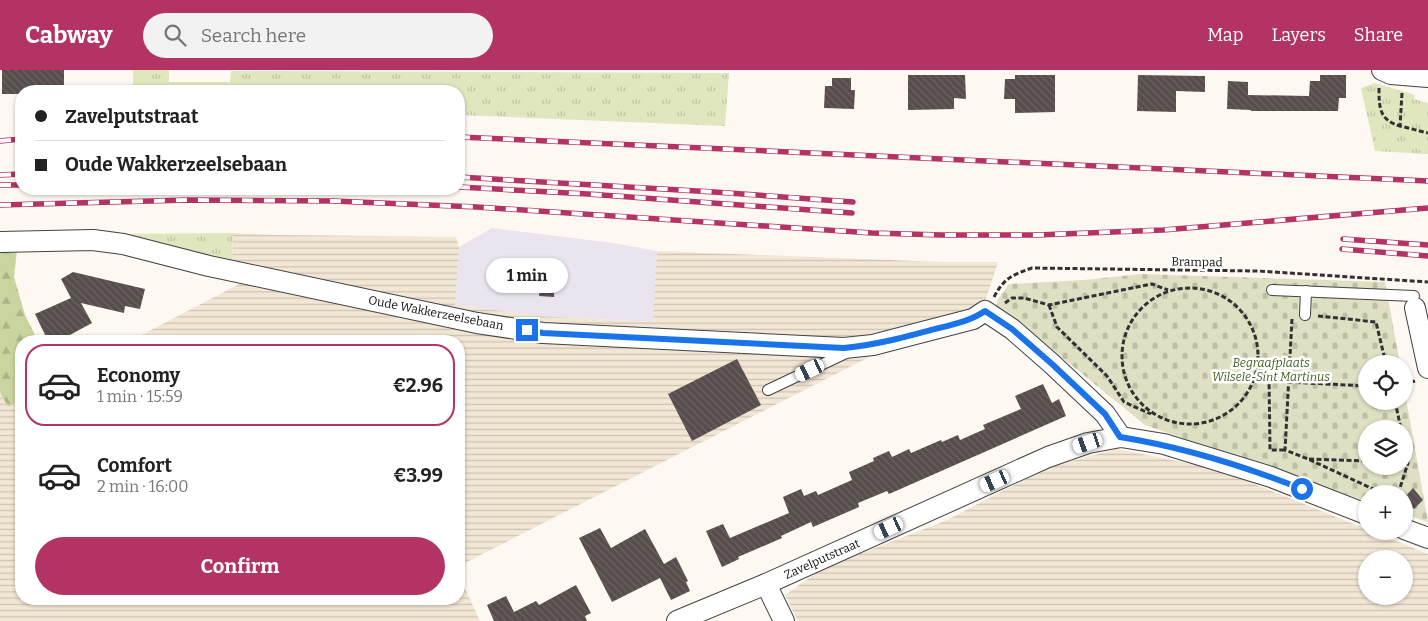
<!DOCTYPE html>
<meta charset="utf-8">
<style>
body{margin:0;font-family:Bitter,serif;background:#f2f2f2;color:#222;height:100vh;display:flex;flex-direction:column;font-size:19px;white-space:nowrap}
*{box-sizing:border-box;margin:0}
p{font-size:16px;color:#767676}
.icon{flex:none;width:28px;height:28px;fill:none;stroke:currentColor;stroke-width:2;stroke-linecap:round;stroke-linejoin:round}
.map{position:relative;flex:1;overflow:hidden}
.panel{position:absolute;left:15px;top:265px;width:450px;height:270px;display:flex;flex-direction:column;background:#fff;border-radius:20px;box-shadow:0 1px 4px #0004}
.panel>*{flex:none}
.guide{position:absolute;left:15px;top:15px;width:450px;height:110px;border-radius:20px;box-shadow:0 1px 4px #0004;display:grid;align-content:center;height:110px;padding:0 20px;background:#fff}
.tools{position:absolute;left:1358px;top:285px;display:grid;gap:10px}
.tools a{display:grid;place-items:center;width:55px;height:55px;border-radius:50%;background:#fff;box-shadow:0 1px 4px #0004;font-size:25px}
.end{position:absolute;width:22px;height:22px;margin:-11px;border:6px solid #1a73e8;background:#fff;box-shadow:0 0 0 2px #fff}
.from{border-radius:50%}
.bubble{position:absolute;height:35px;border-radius:18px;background:#fff;box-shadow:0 1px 4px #0004;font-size:16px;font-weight:700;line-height:35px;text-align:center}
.car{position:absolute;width:15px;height:30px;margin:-15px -8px;border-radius:6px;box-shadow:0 0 4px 1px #0007;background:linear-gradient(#fff 24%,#345 0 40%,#fff 0 76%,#345 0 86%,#fff 0)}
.guide b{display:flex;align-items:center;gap:18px;height:48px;font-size:19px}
.guide b+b{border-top:1px solid #e0e0e0}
.guide i{width:12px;height:12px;background:#222}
ul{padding:9px 0 0;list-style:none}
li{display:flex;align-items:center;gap:15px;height:82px;margin:0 10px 8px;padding:0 10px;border:2px solid transparent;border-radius:20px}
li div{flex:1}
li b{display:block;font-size:19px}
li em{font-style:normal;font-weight:700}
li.selected{border-color:#b33364}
li>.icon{width:45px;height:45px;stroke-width:1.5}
.cta{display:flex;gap:10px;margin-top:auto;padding:10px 20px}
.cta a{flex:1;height:58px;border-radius:30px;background:#b33364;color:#fff;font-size:20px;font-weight:700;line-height:58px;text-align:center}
header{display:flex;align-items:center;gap:30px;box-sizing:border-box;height:70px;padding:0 25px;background:#b33364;color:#fff}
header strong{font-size:24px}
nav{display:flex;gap:28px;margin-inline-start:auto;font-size:18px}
.search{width:350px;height:45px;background:#f2f2f2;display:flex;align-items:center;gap:12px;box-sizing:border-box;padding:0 18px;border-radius:28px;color:#767676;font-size:19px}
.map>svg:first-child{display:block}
.industrial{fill:#e9e4ed}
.farmland{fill:url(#farmland-rules);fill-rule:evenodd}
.grass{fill:url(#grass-tufts)}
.forest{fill:url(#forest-firs)}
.cemetery{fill:url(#cemetery-stones);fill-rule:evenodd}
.building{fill:url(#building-back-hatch)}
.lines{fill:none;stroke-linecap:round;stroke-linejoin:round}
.service-casing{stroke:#424242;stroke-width:12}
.minor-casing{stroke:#424242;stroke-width:22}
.path{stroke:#313131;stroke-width:3;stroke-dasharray:5 2.5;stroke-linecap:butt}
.service{stroke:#fff;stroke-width:10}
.minor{stroke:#fff;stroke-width:20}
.rail-casing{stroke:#b33364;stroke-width:5.5}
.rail{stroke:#fff;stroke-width:4;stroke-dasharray:11;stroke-linecap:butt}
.route{stroke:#1a73e8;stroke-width:6}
.labels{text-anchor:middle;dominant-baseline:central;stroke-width:5;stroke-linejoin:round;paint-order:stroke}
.street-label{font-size:12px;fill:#0f0f0f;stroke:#fff}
.park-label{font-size:12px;font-style:italic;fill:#456125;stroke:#fff}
</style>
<header>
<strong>Cabway</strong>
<div class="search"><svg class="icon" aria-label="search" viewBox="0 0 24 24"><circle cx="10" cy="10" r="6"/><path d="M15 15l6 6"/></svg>Search here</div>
<nav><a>Map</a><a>Layers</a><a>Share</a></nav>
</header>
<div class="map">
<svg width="1428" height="551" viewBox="0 0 1428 551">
<defs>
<pattern id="farmland-rules" width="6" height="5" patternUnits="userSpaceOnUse" patternTransform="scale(1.25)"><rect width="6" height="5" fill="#f2e6d4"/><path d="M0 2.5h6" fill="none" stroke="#cec4b5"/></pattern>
<pattern id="grass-tufts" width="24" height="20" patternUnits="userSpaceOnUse" patternTransform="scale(1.25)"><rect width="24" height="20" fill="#e0e6be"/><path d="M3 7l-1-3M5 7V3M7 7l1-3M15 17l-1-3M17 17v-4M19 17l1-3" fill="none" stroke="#bfc4a2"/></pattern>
<pattern id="forest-firs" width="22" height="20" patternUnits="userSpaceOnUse" patternTransform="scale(1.25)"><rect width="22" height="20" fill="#c9d59f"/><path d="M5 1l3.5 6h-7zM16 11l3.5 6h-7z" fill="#abb688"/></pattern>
<pattern id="cemetery-stones" width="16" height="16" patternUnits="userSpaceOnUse" patternTransform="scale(1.25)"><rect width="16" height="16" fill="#dfdfc4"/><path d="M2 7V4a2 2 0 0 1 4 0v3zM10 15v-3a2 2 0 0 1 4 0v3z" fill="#bebea7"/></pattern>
<pattern id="building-back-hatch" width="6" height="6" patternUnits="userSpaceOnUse" patternTransform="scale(1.25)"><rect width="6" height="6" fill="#574d4c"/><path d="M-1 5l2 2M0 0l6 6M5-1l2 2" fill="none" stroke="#6a6261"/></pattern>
</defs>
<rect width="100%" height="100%" fill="#fef8f2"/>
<path class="industrial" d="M492 158 613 173 657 181 654 252 540 246 455 235 459 177Z"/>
<g class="farmland">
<path d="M233 163 277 165 456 167 459 177 455 235 540 246 653 252 657 181 942 192H998L985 232 973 242 875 284 459 496V271H130L247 210 232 193Z"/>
<path d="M0 322 8 337 21 329V529H459V505L480 551H0Z"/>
<path d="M1117 379 1217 399 1366 459V461H1372L1428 484V551H798L785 525 823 498 945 451 1049 397ZM1366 489H1404V526H1366Z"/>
</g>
<g class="grass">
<path d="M133 0H169V12H230L231 1 729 3 725 56 459 45V21H133Z"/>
<path d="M1375 13 1415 25 1414 29 1428 33V84L1375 81 1361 18Z"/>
<path d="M233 163 232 193 111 164Z"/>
</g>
<path class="forest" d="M17 180 14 207 25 245 38 271H21V329L8 337 0 322V181Z"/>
<path class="cemetery" d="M1141 204 1385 212 1400 294H1366V331H1404V317L1428 452 1404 444V424H1366V431L1145 355 1059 285 996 237 998 229 1009 214 1084 210ZM1366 359H1404V396H1366Z"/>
<g class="building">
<path d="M2 0H64V21H21V24H2Z"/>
<path d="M908 5H965L966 29 954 28V39L908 40Z"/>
<path d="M1015 5H1055V42L1015 43V29H1004L1005 9H1015Z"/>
<path d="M1138 5 1205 6V22L1176 21V42L1137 41Z"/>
<path d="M1320 5H1346V28H1339L1338 41H1251V40L1227 39 1228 11 1248 12V25L1309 26 1310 11H1320Z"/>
<path d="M832 8H851V20H855L854 39 824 38 825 16H832Z"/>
<path d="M541 189H556L554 227 539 226Z"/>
<path d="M73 202 145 219 140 239 125 236 124 243 81 233 92 253 68 266 70 271H48L35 244 71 228 61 209Z"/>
<path d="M737 289 761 335 692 371 668 324Z"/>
<path d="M1043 314 1052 333 1059 329 1066 346 889 424 887 421 858 433 859 437 813 457 811 452 781 466 782 468 738 487 739 489 722 497 706 461 723 454 730 468 789 443 783 427 801 419 804 426 816 421 818 425 852 410 849 402 874 391 873 388 889 381 892 387 909 379 911 383 941 370 942 372 958 365 960 370 985 359 983 355 1021 339 1015 326Z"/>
<path d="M1413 418 1423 430 1414 439 1404 428Z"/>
<path d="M600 458 611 478 645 459 664 494 676 487 688 511 686 512 690 521 671 530 660 508 612 532 579 468Z"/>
<path d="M576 515 591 543 585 546 587 551H494L487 535 506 526 514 542 536 531 539 535Z"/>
</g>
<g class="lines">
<defs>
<g id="service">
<path d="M1272 220 1414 226"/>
<path d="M1305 245 1306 221"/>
<path d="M768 320 846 283"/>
</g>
<g id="minor">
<path d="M1382 0 1391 4 1428 7"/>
<path d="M0 172 93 170 123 174 209 196 477 253 543 263 844 278 873 275 915 264 973 249 985 241 1012 259 1052 294 1105 344 1121 367"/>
<path d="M1415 238 1428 298"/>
<path d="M1404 459 1428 468"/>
<path d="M766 514 784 551"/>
<path d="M677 551 766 514 1048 387 1088 373 1121 367 1164 374 1271 407 1366 444"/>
</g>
</defs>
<use href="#service" class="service-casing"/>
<use href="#minor" class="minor-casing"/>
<g class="path">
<path d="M1379 18C1379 37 1379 50 1400 56"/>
<path d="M1402 23 1400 56 1428 63"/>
<circle cx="1190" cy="286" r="68"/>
<path d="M994 227C1004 208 1012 205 1032 198L1258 201 1428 212"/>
<path d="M1005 233 1012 228H1024L1049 235 1152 214 1168 220"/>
<path d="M1049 235 1057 257 1107 306 1124 332 1151 344"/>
<path d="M1318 246 1376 252 1386 294"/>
<path d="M1292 249 1285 380 1308 389 1384 424"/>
<path d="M1258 297 1269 306 1270 380H1285"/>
<path d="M1288 312 1366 316"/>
<path d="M1404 314 1415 311"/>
<path d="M1395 331 1401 359"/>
<path d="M1309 389 1366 391"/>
<path d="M1398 424 1408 393 1404 371"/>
</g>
<use href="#service" class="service"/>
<use href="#minor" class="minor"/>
<defs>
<g id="rail">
<path d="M459 67 1428 111"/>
<path d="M0 71 21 69"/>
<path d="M0 105 21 104"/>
<path d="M459 107 714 122 853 132"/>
<path d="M0 115H21"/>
<path d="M459 117 588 124 852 143"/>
<path d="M0 135 188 130 333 131 477 137 872 163 942 165H1037L1163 160 1428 138"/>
<path d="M1343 169 1428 175"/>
<path d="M1342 179 1428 186"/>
</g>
</defs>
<use href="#rail" class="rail-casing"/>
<use href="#rail" class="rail"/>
</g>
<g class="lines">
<path class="route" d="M527 260 543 263 844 278C875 275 901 268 931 260 950 255 969 252 985 241L1012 259 1052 294 1105 344 1120 367C1182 377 1244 396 1302 419"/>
</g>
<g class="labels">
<g class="street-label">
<text transform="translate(1197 192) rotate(1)">Brampad</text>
<text transform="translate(436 243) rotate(11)">Oude Wakkerzeelsebaan</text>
<text transform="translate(822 489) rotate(-24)">Zavelputstraat</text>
</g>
<g class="park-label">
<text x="1271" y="293">Begraafplaats<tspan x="1271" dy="14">Wilsele-Sint Martinus</tspan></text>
</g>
</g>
</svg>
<div class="tools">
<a><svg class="icon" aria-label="locate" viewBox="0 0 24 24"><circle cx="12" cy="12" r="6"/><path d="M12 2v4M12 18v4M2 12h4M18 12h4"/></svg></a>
<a><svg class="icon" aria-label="layers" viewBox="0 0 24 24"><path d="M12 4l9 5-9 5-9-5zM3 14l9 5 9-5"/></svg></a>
<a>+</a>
<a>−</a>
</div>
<i class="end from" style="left:1302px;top:419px"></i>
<i class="end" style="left:527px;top:260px"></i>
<div class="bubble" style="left:486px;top:188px;width:82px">1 min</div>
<i class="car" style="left:810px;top:300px;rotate:244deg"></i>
<i class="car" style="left:1088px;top:373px;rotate:251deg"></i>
<i class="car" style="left:995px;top:411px;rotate:246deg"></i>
<i class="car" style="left:889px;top:458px;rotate:245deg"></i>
<div class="guide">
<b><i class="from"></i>Zavelputstraat</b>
<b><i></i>Oude Wakkerzeelsebaan</b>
</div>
<section class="panel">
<ul>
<li class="selected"><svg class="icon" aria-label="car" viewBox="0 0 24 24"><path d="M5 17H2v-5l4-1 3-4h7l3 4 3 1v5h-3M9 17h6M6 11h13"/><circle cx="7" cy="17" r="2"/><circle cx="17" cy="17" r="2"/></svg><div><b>Economy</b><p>1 min · 15:59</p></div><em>€2.96</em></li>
<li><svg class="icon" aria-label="car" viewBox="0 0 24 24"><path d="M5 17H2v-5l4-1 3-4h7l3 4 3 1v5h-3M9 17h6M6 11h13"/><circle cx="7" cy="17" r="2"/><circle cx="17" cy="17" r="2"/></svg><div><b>Comfort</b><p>2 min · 16:00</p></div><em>€3.99</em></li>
</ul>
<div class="cta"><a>Confirm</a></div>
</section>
</div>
